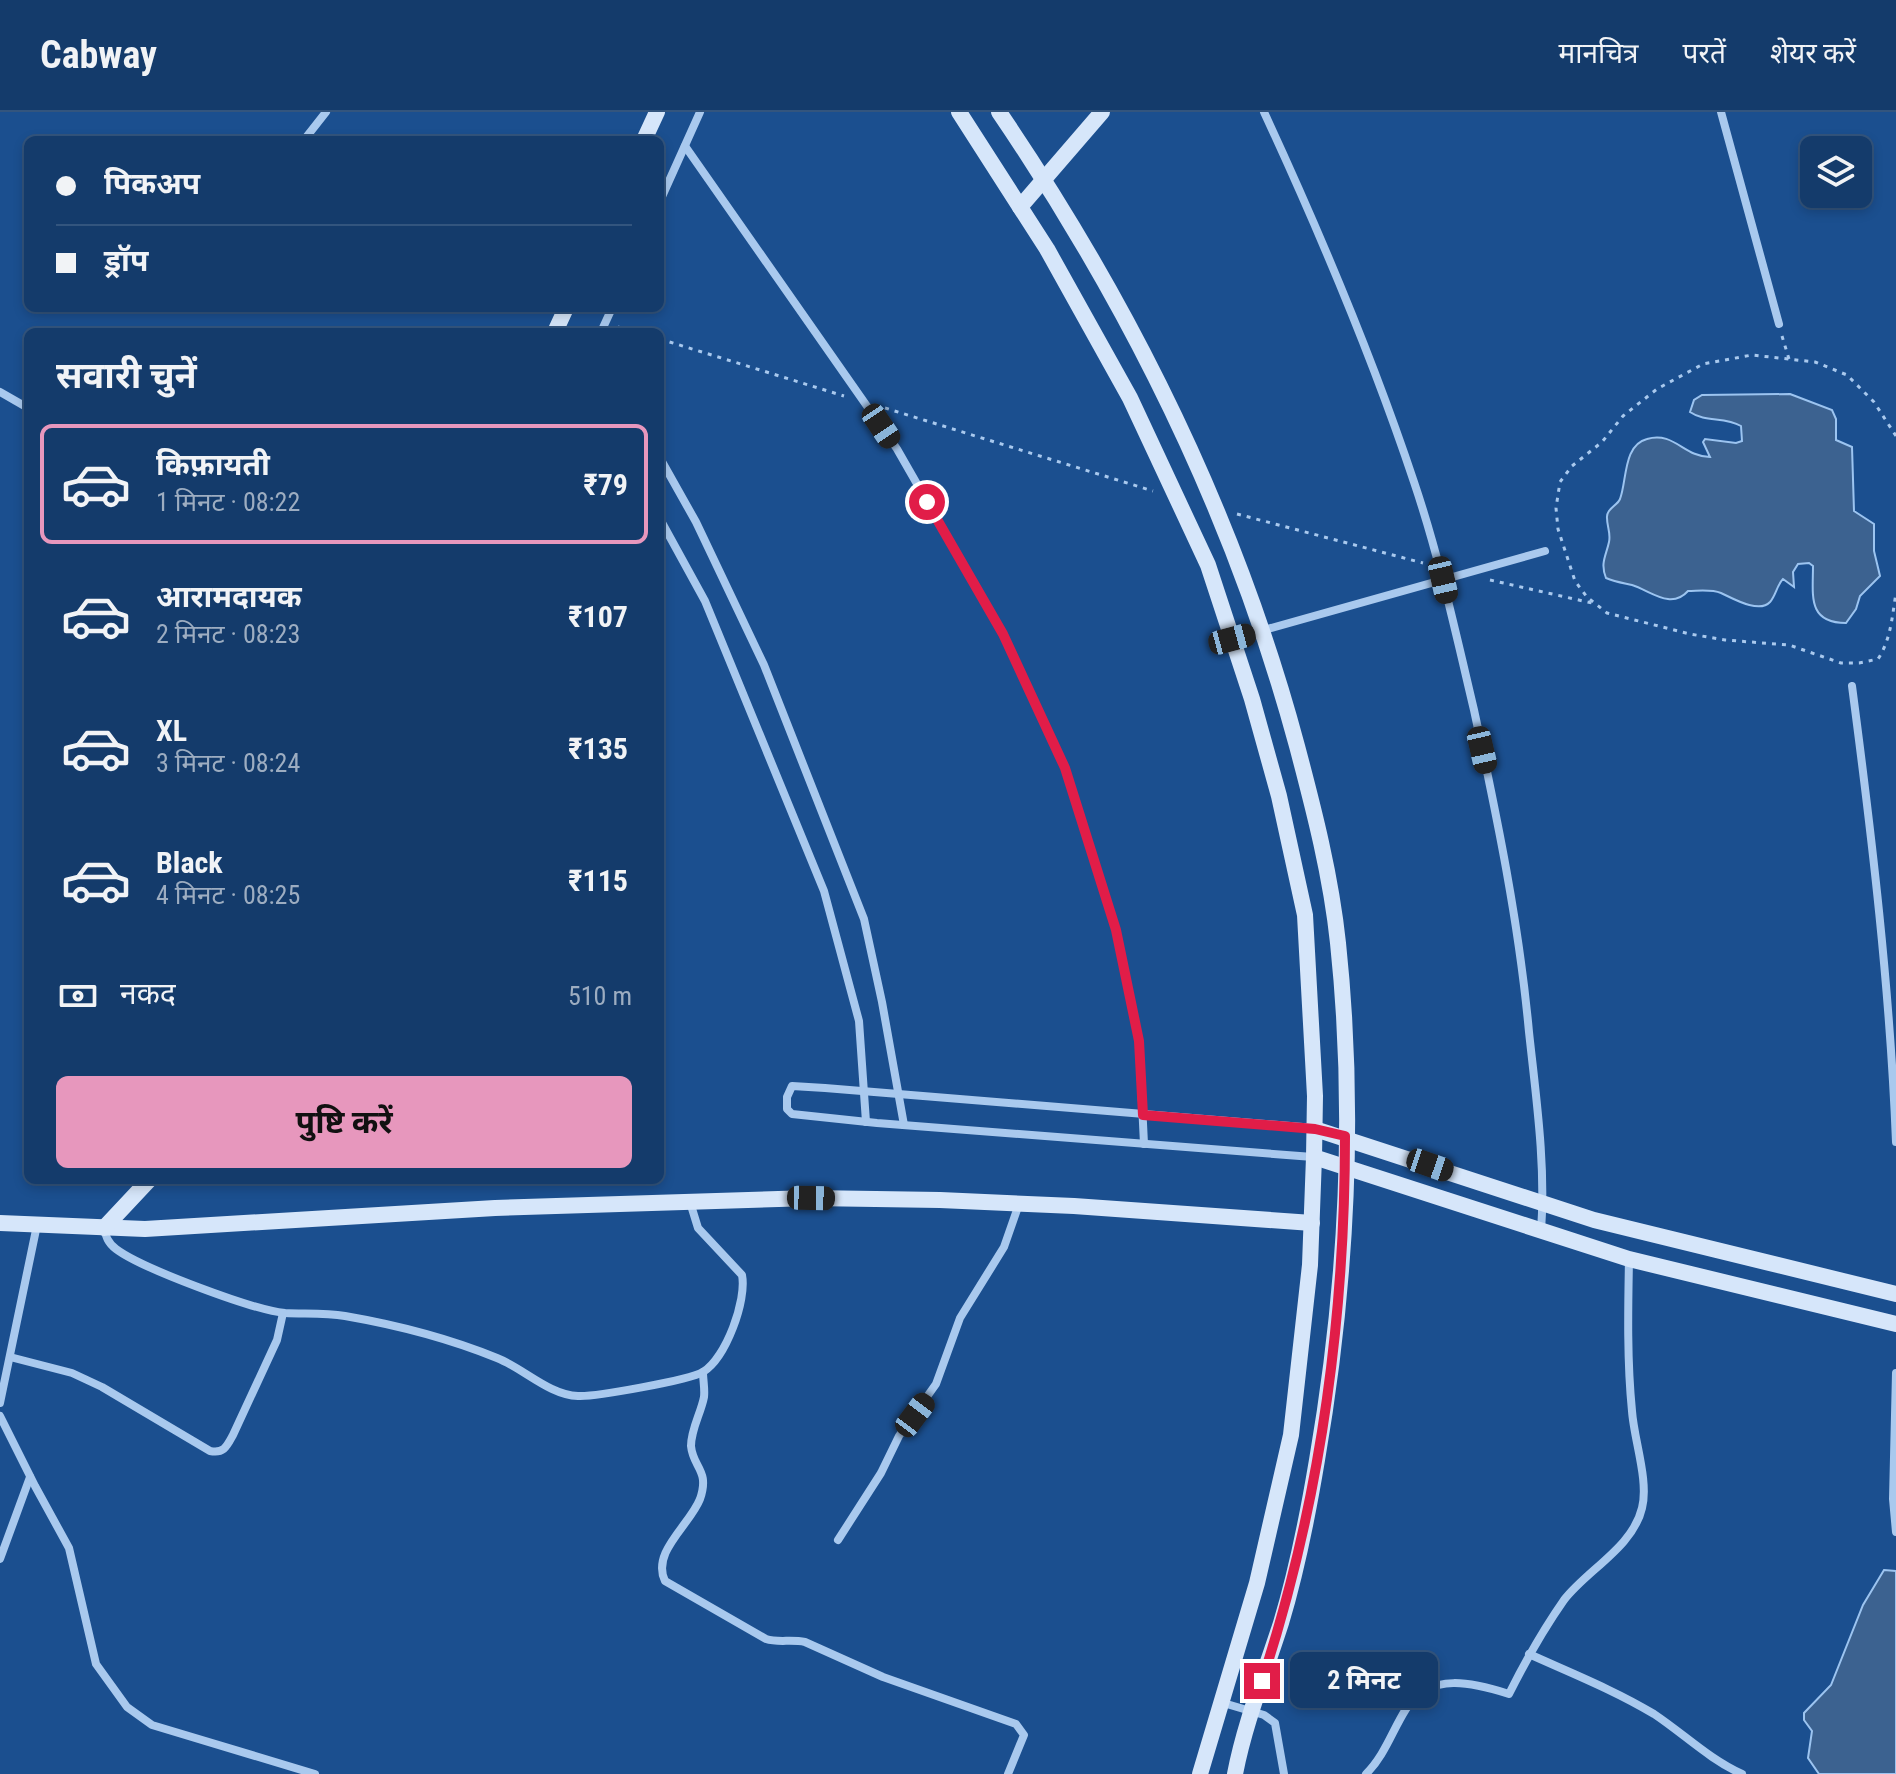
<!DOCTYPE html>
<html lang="hi">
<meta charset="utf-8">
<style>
body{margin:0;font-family:"Roboto Condensed","Noto Sans Devanagari",sans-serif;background:#1d4271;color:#f1f3f6;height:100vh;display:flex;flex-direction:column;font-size:30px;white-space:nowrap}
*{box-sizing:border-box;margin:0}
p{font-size:26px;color:#9dadc1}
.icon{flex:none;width:44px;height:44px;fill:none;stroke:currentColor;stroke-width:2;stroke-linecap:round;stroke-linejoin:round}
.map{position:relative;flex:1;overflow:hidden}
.sheet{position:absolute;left:24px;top:216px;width:640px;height:856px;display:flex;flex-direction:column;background:#143b6b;border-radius:12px;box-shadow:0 4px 12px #0003,0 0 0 2px #33557e}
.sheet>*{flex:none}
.guide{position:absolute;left:24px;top:24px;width:640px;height:176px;border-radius:12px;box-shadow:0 4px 12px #0003,0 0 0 2px #33557e;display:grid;align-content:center;height:176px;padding:0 32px;background:#143b6b}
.buttons{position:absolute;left:1800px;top:24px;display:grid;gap:16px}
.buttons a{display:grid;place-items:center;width:72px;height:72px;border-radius:12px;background:#143b6b;box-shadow:0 4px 12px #0003,0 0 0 2px #33557e;font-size:40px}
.end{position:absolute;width:36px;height:36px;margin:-18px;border:10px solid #e11d48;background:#fff;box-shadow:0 0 0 4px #fff}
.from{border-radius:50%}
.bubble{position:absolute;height:56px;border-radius:12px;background:#143b6b;box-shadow:0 4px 12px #0003,0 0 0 2px #33557e;font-size:26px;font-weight:700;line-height:56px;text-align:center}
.car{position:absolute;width:24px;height:48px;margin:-24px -12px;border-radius:10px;box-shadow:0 0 6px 2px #0007;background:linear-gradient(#222 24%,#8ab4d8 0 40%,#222 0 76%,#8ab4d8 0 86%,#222 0)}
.guide b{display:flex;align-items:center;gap:28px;height:76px;font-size:30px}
.guide b+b{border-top:2px solid #33557e}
.guide i{width:20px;height:20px;background:#f1f3f6}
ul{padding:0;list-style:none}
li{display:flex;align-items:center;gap:24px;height:120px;margin:0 16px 12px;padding:0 16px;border:4px solid transparent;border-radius:12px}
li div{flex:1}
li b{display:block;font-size:30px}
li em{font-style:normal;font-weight:700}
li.active{border-color:#e797bd}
li>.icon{width:72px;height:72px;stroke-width:1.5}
h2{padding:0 32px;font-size:36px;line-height:96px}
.pay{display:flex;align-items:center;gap:20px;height:88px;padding:0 32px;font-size:30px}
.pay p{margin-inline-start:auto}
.cta{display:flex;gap:16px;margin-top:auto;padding:16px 32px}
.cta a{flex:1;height:92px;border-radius:12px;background:#e797bd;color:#111;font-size:32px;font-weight:700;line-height:92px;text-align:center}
header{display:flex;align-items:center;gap:48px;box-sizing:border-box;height:112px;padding:0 40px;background:#143b6b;border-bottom:2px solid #33557e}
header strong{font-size:38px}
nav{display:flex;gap:44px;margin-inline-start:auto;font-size:28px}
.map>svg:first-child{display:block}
.water{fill:#3c6290;stroke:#9cc4f0;stroke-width:2}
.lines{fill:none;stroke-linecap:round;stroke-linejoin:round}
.path{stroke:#a9c9ee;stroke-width:3;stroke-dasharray:4 6;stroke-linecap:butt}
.street{stroke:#a9c9ee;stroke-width:8}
.secondary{stroke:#d6e6fa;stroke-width:16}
.route{stroke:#e11d48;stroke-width:10}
</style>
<header>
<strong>Cabway</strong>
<nav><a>मानचित्र</a><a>परतें</a><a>शेयर करें</a></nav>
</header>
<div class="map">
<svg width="1896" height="1662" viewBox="0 0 1896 1662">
<rect width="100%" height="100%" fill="#1b4f8f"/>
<g class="water">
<path d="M1790 282 1832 298 1836 307V328L1852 335 1854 399 1874 412V439L1880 464 1860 484 1856 497 1846 511C1807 511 1813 483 1813 454L1809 451 1798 452 1793 460 1794 475 1783 467C1777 473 1776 483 1770 490 1759 502 1732 486 1721 481 1711 477 1698 479 1688 479 1671 498 1651 479 1632 473 1623 471 1615 470 1606 466 1600 451 1606 444 1609 430 1611 421 1607 415 1607 406 1606 397 1617 394 1620 387 1627 369 1623 333 1647 327 1674 319 1684 345 1710 345L1703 330 1705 327 1736 331 1742 329 1741 314C1724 304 1706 311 1690 300L1694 288 1702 283Z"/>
<path d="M1884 1458 1896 1459V1662H1819L1808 1646 1812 1619 1804 1608V1601L1831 1573 1863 1493Z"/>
</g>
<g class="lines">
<g class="path">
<path d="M618 215 636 220"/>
<path d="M1782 224 1789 247"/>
<path d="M660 227 844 284"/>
<path d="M885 296 1153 379"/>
<path d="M1896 324 1874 290 1847 263 1815 250 1752 243 1703 252 1657 277 1623 304 1602 330 1572 354 1560 370 1556 396 1558 417 1575 469 1587 485 1607 501 1690 522 1725 528 1789 533 1841 551H1859L1878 547C1891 527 1892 505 1896 481"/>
<path d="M1237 402 1423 451"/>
<path d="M1490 468 1592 491"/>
</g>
<g class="street">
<path d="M1264 0C1320 121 1372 244 1414 370 1439 444 1456 522 1474 598 1497 705 1519 811 1529 920 1536 985 1546 1053 1541 1119"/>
<path d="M1721 0 1779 212"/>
<path d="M304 28 326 0"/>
<path d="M685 34 897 337 1003 522 1065 656 1116 818 1139 929 1144 1032"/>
<path d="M660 89 700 0"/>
<path d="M601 220 612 196"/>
<path d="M0 280 28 296"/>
<path d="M660 346 696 410 764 553 864 807 882 890 904 1013"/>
<path d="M660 407 705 489 824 779 859 909 866 1010"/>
<path d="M1232 527 1545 439"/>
<path d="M1852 574C1872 726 1890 877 1896 1030"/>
<path d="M1313 1045 877 1011 792 1002 787 997V985L792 974 825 976 1315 1016"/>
<path d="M104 1116C106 1125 108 1131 116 1137 141 1156 253 1198 285 1201 305 1202 325 1201 345 1204 397 1213 448 1226 497 1246 523 1256 549 1283 578 1284 595 1285 689 1268 703 1260 726 1246 747 1188 742 1163L698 1116 690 1090"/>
<path d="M10 1245 72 1261 102 1275 210 1339C224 1342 227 1334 233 1323L277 1228 283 1201"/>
<path d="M703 1260C703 1268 705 1277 704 1285 701 1301 691 1317 691 1334 693 1356 710 1358 700 1387 690 1413 651 1440 665 1469L766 1527C778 1531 791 1527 805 1530L883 1565 1016 1612 1024 1623 1008 1662"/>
<path d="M1896 1261 1893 1387 1896 1420"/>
<path d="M0 1291 37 1113"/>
<path d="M0 1304 35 1374 69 1436 96 1552 127 1595 152 1613 315 1662"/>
<path d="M838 1428 881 1361 899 1324 936 1272 960 1206 1004 1135 1019 1092"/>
<path d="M0 1447 30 1365"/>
<path d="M1529 1542C1571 1561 1614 1578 1654 1602 1684 1622 1709 1647 1742 1662"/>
<path d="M1220 1590 1264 1603 1275 1611 1284 1662"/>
<path d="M1366 1662C1385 1643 1392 1619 1406 1597 1430 1559 1474 1571 1509 1582 1525 1550 1543 1518 1564 1488 1587 1458 1633 1435 1642 1396 1649 1369 1634 1328 1632 1299 1627 1249 1628 1198 1629 1147"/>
</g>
<g class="secondary">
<path d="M959 0 1047 137 1130 286 1208 453 1252 587 1279 684 1305 803 1315 984 1314 1045 1310 1153 1291 1323 1257 1471 1200 1662"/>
<path d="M999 0C1131 194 1236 407 1297 634 1314 698 1331 764 1338 831 1356 1002 1346 1179 1317 1348 1308 1402 1297 1458 1281 1511 1265 1561 1245 1610 1235 1662"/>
<path d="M644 28 657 0"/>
<path d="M1020 95 1102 0"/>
<path d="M555 220 566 196"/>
<path d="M1315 1017 1594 1108 1896 1182"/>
<path d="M1314 1045 1629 1147 1896 1212"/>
<path d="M0 1111 145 1117 495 1096 811 1086 940 1088 1074 1094 1312 1111"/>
<path d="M104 1116 149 1068"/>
</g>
</g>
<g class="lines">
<path class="route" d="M927 390 1003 522 1065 656 1116 818 1139 929 1143 1003 1315 1017 1345 1024C1345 1209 1319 1394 1262 1569"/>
</g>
</svg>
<div class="buttons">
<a><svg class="icon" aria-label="layers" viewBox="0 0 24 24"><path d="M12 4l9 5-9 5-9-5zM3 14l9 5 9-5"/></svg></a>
</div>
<i class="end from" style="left:927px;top:390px"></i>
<i class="end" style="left:1262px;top:1569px"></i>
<div class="bubble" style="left:1290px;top:1540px;width:148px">2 मिनट</div>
<i class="car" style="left:881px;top:314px;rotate:146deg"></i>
<i class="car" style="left:1443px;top:468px;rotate:167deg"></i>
<i class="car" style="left:1232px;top:527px;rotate:75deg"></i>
<i class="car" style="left:1482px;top:638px;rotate:167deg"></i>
<i class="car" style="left:1430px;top:1053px;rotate:109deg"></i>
<i class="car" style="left:811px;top:1086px;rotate:91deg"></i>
<i class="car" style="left:915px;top:1303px;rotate:37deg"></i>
<div class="guide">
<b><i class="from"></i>पिकअप</b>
<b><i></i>ड्रॉप</b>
</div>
<section class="sheet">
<h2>सवारी चुनें</h2>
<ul>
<li class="active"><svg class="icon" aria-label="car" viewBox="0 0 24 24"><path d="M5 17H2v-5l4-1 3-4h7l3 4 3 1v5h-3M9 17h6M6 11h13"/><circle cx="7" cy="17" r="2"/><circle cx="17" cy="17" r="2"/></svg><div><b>किफ़ायती</b><p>1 मिनट · 08:22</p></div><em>₹79</em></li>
<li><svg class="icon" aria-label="car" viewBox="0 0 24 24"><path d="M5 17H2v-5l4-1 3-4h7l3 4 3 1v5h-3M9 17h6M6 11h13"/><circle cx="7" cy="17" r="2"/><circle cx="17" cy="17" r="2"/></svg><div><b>आरामदायक</b><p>2 मिनट · 08:23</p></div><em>₹107</em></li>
<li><svg class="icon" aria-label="car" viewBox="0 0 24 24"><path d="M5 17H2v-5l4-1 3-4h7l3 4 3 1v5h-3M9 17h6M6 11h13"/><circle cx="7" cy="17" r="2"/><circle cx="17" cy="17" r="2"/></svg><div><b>XL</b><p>3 मिनट · 08:24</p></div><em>₹135</em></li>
<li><svg class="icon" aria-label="car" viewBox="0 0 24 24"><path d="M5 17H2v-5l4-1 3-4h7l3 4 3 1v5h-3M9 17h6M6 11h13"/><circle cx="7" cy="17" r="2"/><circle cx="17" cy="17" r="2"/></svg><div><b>Black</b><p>4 मिनट · 08:25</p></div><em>₹115</em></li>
</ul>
<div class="pay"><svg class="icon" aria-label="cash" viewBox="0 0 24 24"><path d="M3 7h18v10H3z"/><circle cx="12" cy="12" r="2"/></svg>नकद<p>510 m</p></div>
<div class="cta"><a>पुष्टि करें</a></div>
</section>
</div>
